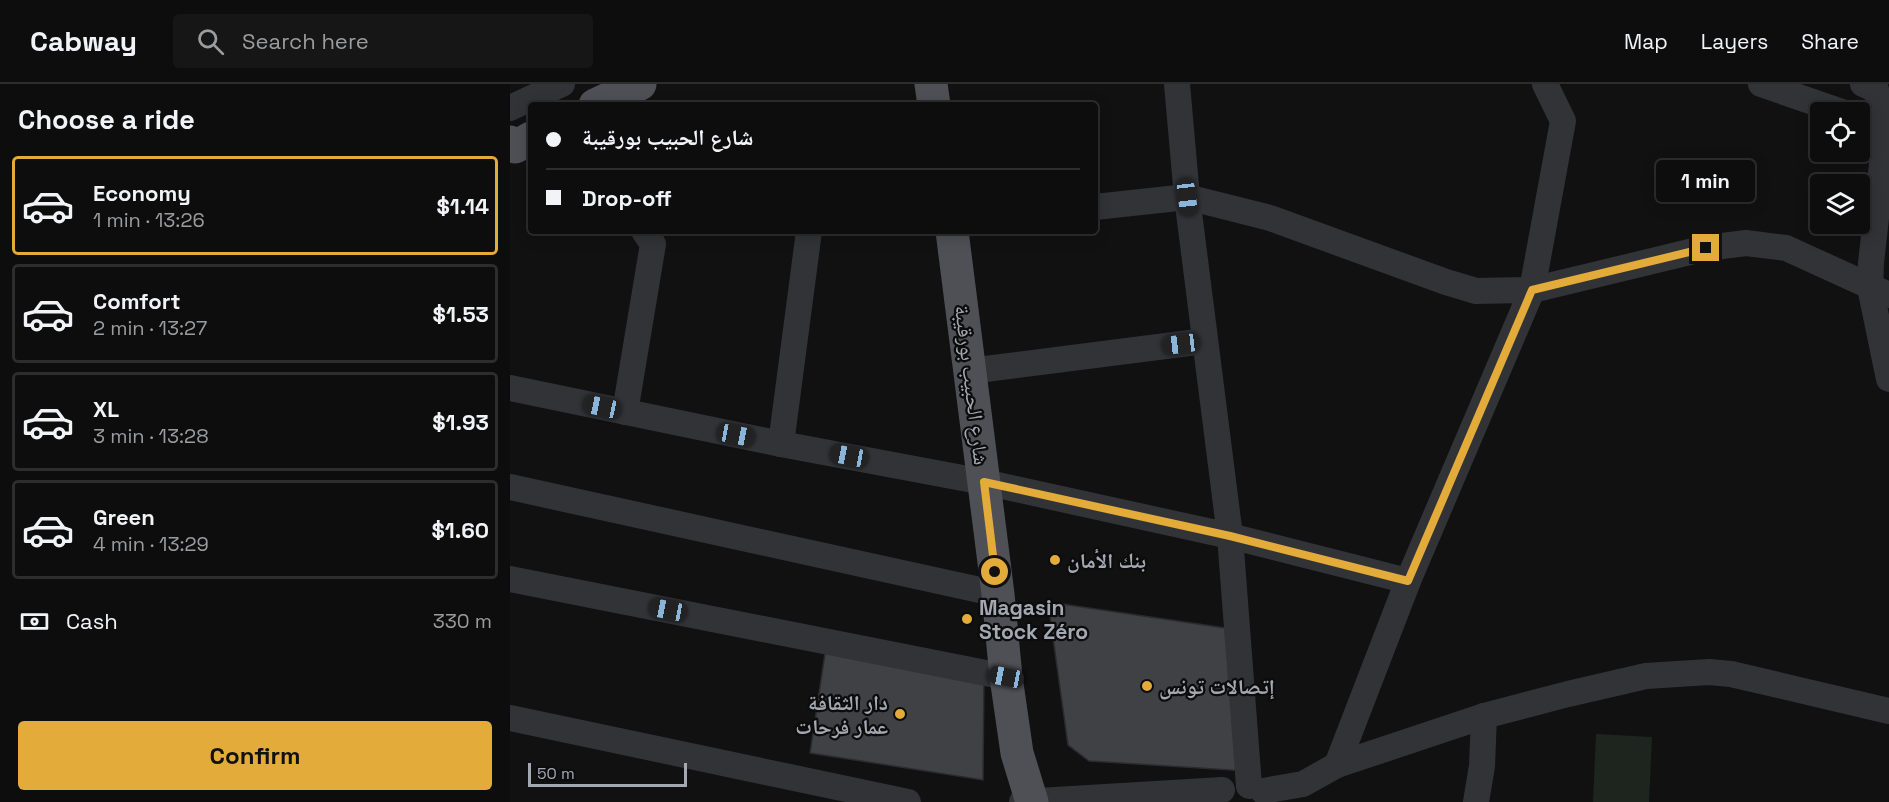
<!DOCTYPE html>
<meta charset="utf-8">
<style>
body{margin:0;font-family:"Space Grotesk","Noto Naskh Arabic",sans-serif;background:#161617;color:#f1f3f6;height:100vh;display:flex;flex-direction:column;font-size:22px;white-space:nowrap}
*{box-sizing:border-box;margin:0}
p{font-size:20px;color:#9a9c9e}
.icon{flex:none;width:33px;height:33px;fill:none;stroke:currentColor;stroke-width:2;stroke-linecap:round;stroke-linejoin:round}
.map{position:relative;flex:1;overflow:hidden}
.panel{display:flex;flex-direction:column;background:#0d0d0e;width:510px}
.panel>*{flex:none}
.top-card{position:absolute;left:18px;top:18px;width:570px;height:132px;border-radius:6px;box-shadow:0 3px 15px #0003,0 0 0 2px #2d2d2e;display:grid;align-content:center;height:132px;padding:0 18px;background:#0d0d0e}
.tools{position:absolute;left:1300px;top:18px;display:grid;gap:12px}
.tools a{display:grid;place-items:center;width:60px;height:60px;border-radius:6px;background:#0d0d0e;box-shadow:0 3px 15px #0003,0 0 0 2px #2d2d2e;font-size:30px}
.scale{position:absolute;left:18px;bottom:15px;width:159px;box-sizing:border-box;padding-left:6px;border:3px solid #a3a8b2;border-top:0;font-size:16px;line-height:21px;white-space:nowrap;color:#a3a8b2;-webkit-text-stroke:4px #0c0c0d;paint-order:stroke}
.end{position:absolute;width:27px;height:27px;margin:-14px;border:8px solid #e2ab3a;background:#111;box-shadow:0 0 0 3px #111}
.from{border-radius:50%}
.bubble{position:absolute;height:42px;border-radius:6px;background:#0d0d0e;box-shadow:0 3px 15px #0003,0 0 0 2px #2d2d2e;font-size:20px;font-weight:800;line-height:42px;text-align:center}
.car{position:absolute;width:18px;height:36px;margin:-18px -9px;border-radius:8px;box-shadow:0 0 4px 2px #0007;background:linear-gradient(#222 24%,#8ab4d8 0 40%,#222 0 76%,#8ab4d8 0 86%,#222 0)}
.top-card b{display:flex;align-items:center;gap:21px;height:57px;font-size:22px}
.top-card b+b{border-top:2px solid #2d2d2e}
.top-card i{width:15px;height:15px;background:#f1f3f6}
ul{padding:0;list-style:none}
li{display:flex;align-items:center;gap:18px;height:99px;margin:0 12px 9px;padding:0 6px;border:3px solid #2d2d2e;border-radius:6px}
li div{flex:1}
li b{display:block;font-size:22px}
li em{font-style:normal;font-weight:800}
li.current{border-color:#e2ab3a}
li>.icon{width:54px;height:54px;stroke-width:1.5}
h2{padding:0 18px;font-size:27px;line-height:72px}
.pay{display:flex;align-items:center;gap:15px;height:66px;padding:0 18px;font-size:22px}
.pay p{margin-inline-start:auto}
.cta{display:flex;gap:12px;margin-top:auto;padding:12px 18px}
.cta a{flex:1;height:69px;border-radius:6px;background:#e2ab3a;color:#111;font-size:24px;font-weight:800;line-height:69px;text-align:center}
header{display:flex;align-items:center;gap:36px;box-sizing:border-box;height:84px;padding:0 30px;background:#0d0d0e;border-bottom:2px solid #2d2d2e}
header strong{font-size:28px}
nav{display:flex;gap:33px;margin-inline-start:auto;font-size:21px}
.search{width:420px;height:54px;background:#161617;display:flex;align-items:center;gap:15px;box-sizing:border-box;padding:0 21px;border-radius:6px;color:#9a9c9e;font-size:22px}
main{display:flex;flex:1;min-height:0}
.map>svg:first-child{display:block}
.green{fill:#1e251f}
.building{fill:#404145;stroke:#2b2b2e;stroke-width:1.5}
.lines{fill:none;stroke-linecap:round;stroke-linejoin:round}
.minor{stroke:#323337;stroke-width:26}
.major{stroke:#4f5056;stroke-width:33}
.route{stroke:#e2ab3a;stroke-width:8}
.poi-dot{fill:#e2ab3a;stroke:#0c0c0d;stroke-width:2}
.labels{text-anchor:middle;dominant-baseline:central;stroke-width:4.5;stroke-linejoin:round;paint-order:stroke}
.street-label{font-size:21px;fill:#a3a8b2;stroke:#0c0c0d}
.poi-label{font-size:21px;font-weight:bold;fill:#a3a8b2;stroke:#0c0c0d;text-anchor:start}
</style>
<header>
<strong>Cabway</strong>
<div class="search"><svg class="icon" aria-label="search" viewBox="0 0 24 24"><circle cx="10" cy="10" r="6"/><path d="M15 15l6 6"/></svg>Search here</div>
<nav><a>Map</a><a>Layers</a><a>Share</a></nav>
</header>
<main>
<section class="panel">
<h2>Choose a ride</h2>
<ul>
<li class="current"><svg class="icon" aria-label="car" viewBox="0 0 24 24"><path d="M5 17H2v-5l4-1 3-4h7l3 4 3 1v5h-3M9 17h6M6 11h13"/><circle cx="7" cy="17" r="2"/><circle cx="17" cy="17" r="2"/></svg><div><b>Economy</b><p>1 min · 13:26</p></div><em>$1.14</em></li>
<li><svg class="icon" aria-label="car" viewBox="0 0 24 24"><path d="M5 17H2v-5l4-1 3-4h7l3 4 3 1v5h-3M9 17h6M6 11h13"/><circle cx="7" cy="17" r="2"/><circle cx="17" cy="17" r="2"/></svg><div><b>Comfort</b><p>2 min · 13:27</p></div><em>$1.53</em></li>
<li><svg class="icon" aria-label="car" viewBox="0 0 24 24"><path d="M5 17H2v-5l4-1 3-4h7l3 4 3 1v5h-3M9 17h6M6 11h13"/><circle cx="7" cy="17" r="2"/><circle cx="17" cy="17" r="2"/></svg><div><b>XL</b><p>3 min · 13:28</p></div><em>$1.93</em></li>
<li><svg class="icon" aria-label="car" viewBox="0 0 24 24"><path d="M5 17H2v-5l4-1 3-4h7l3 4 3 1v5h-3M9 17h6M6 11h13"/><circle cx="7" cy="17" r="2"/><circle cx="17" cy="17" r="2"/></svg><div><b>Green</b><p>4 min · 13:29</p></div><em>$1.60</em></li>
</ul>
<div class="pay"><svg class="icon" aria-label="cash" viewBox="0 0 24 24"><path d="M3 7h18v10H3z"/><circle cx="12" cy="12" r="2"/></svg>Cash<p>330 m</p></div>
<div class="cta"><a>Confirm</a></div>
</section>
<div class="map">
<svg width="1379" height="718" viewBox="0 0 1379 718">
<rect width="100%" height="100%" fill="#111112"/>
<path class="green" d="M1086 650 1142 653 1139 718H1083Z"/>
<g class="building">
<path d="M538 518 715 544 736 687 579 677 558 661Z"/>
<path d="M316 563 474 592 473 696 300 669Z"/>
</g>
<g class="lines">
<g class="minor">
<path d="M667 0 677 113 720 452 739 702"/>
<path d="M1251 0 1332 28"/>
<path d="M1353 0 1366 6 1376 44"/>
<path d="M0 24 52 0"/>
<path d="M1350 35 1376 44"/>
<path d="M1379 44H1376L1361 179 1360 203 1379 295"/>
<path d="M585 123 677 113 760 134 936 198 966 207 1022 206 1196 164 1236 159 1276 164 1379 211"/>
<path d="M460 287 695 257"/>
<path d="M0 304 271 360 474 398 720 452 898 497"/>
<path d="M115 328 143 160 134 147"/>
<path d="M271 360 299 147"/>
<path d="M0 403 488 510"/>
<path d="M0 495 496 593"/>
<path d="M0 634 398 718"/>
<path d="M827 681 898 497 1022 206 1053 37 1035 0"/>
<path d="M753 707 793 700 827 681 974 632 1058 610 1136 592 1199 588 1221 590 1379 627"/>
<path d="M512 718 712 706"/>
<path d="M966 718 972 682 974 632"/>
</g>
<g class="major">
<path d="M421 0 424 21"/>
<path d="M85 21 130 0"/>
<path d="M0 58 5 63 21 54"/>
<path d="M442 147 488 510 496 593 507 669 522 718"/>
</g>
</g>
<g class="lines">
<path class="route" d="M485 488 474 398 720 452 898 497 1022 206 1196 164"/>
</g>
<g class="poi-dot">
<circle cx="545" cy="476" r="6"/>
<circle cx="457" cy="535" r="6"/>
<circle cx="637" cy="602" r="6"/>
<circle cx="390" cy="630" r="6"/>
</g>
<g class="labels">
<g class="street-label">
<text transform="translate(462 301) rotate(83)">شارع الحبيب بورقيبة</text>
</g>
<g class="poi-label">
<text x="557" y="476">بنك الأمان</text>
<text x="469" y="523">Magasin<tspan x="469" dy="24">Stock Zéro</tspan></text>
<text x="649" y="602">إتصالات تونس</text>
<text x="378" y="618" text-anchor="end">دار الثقافة<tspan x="378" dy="24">عمار فرحات</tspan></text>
</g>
</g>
</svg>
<div class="tools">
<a><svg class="icon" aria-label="locate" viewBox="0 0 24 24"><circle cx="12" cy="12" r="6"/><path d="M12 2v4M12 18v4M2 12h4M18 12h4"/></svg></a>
<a><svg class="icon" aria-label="layers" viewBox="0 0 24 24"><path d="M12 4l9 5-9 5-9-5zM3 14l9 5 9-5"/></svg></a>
</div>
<div class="scale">50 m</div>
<i class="end from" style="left:485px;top:488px"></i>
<i class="end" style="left:1196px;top:164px"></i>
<div class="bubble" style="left:1146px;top:76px;width:99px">1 min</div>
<i class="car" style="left:677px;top:113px;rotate:173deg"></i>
<i class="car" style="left:671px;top:260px;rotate:263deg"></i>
<i class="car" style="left:92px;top:323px;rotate:282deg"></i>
<i class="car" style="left:226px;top:351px;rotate:101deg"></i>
<i class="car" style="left:339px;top:372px;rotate:281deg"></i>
<i class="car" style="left:158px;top:526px;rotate:281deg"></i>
<i class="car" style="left:496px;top:593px;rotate:281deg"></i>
<div class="top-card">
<b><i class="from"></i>شارع الحبيب بورقيبة</b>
<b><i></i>Drop-off</b>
</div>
</div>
</main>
